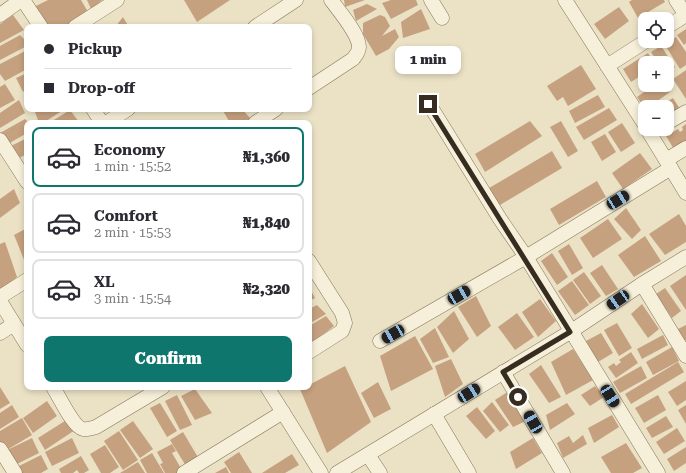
<!DOCTYPE html>
<meta charset="utf-8">
<style>
body{margin:0;font-family:"Roboto Serif",serif;background:#f2f2f3;color:#2b2b33;height:100vh;display:flex;flex-direction:column;font-size:15px;white-space:nowrap}
*{box-sizing:border-box;margin:0}
p{font-size:13px;color:#7c7c81}
.icon{flex:none;width:22px;height:22px;fill:none;stroke:currentColor;stroke-width:2;stroke-linecap:round;stroke-linejoin:round}
.map{position:relative;flex:1;overflow:hidden}
.details{position:absolute;left:24px;top:120px;width:288px;height:270px;display:flex;flex-direction:column;background:#fff;border-radius:8px;box-shadow:0 2px 6px #0003}
.details>*{flex:none}
.hud{position:absolute;left:24px;top:24px;width:288px;height:88px;border-radius:8px;box-shadow:0 2px 6px #0003;display:grid;align-content:center;height:88px;padding:0 20px;background:#fff}
.tools{position:absolute;left:638px;top:12px;display:grid;gap:8px}
.tools a{display:grid;place-items:center;width:36px;height:36px;border-radius:8px;background:#fff;box-shadow:0 2px 6px #0003;font-size:20px}
.end{position:absolute;width:18px;height:18px;margin:-9px;border:5px solid #362c20;background:#fff;box-shadow:0 0 0 2px #fff}
.from{border-radius:50%}
.bubble{position:absolute;height:28px;border-radius:8px;background:#fff;box-shadow:0 2px 6px #0003;font-size:13px;font-weight:800;line-height:28px;text-align:center}
.car{position:absolute;width:12px;height:24px;margin:-12px -6px;border-radius:5px;box-shadow:0 0 3px 1px #0007;background:linear-gradient(#222 24%,#8ab4d8 0 40%,#222 0 76%,#8ab4d8 0 86%,#222 0)}
.hud b{display:flex;align-items:center;gap:14px;height:38px;font-size:15px}
.hud b+b{border-top:1px solid #e1e1e2}
.hud i{width:10px;height:10px;background:#2b2b33}
ul{padding:7px 0 0;list-style:none}
li{display:flex;align-items:center;gap:12px;height:60px;margin:0 8px 6px;padding:0 12px;border:2px solid #e1e1e2;border-radius:8px}
li div{flex:1}
li b{display:block;font-size:15px}
li em{font-style:normal;font-weight:800}
li.active{border-color:#0f766e}
li>.icon{width:36px;height:36px;stroke-width:1.5}
.action{display:flex;gap:8px;margin-top:auto;padding:8px 20px}
.action a{flex:1;height:46px;border-radius:8px;background:#0f766e;color:#fff;font-size:16px;font-weight:800;line-height:46px;text-align:center}
.map>svg:first-child{display:block}
.building{fill:#c6a17f}
.lines{fill:none;stroke-linecap:round;stroke-linejoin:round}
.minor-casing{stroke:#85755d;stroke-width:15}
.minor{stroke:#f6efd9;stroke-width:14}
.route{stroke:#362c20;stroke-width:5}
</style>
<div class="map">
<svg width="686" height="473" viewBox="0 0 686 473">
<rect width="100%" height="100%" fill="#ebe2c6"/>
<g class="building">
<path d="M48 0H81L88 12 64 27H48L34 7Z"/>
<path d="M87 0H102L91 9Z"/>
<path d="M184 0H230L197 22Z"/>
<path d="M344 0H365L345 7Z"/>
<path d="M391 0H416L418 5 391 19 382 3Z"/>
<path d="M632 0H664L665 2 638 18 629 2Z"/>
<path d="M367 4 377 9 356 21 353 10Z"/>
<path d="M619 7 629 21 605 39 594 24Z"/>
<path d="M421 9 430 29 403 38 401 22Z"/>
<path d="M13 15 24 30 0 43V24Z"/>
<path d="M380 15 385 17 390 26 382 36 395 29 399 37 389 49 376 56 363 34V23Z"/>
<path d="M123 17 129 27H115Z"/>
<path d="M686 29V43L684 45 677 35Z"/>
<path d="M20 35 27 42V46L0 60V46Z"/>
<path d="M676 37 686 52V65L680 69 665 45Z"/>
<path d="M661 46 675 67 667 72V63H658L651 52Z"/>
<path d="M27 50V69L5 81 0 74V64Z"/>
<path d="M648 53 654 63H645V73L631 82 623 69Z"/>
<path d="M581 65 596 89 568 106 563 97 557 101 547 86Z"/>
<path d="M686 70V99L673 79Z"/>
<path d="M27 73V89L23 92 16 78Z"/>
<path d="M5 84 15 100 0 108V87Z"/>
<path d="M654 85H664L670 92 649 107H645V109L637 97Z"/>
<path d="M598 95 605 107 575 123 569 111Z"/>
<path d="M673 98 680 109 667 117V107H658Z"/>
<path d="M19 100 25 113 0 128V113Z"/>
<path d="M609 108 617 120 584 140 576 127Z"/>
<path d="M34 109H65L43 123H39Z"/>
<path d="M222 109H242L250 118 244 123H230Z"/>
<path d="M70 110 79 122 77 123H49Z"/>
<path d="M25 119 29 123H27V133L8 144 0 133Z"/>
<path d="M530 121 542 136 485 172 475 154Z"/>
<path d="M561 121 578 151 568 157 550 127Z"/>
<path d="M622 123 635 143 621 152 608 132Z"/>
<path d="M686 124V144L675 151 666 136 678 129 680 132 683 130 682 127Z"/>
<path d="M605 134 616 152 602 161 591 142Z"/>
<path d="M27 138V154L15 160 9 147Z"/>
<path d="M552 151 562 168 495 208 484 191Z"/>
<path d="M640 153 652 169 623 189 612 173Z"/>
<path d="M597 181 606 197 559 225 550 209Z"/>
<path d="M14 189 20 203 0 218V199Z"/>
<path d="M626 208 641 230 632 239 614 219Z"/>
<path d="M679 214 686 226V242L665 255 649 234Z"/>
<path d="M608 219 622 239 593 258 580 238Z"/>
<path d="M27 228V267L14 235Z"/>
<path d="M645 236 661 261 634 277 618 255Z"/>
<path d="M5 242 17 277 0 290V244Z"/>
<path d="M569 244 583 268 572 275 558 251Z"/>
<path d="M552 253 568 277 557 285 541 261Z"/>
<path d="M602 265 618 289 606 296 590 273Z"/>
<path d="M584 272 601 296 590 304 573 280Z"/>
<path d="M686 275V310L670 286Z"/>
<path d="M572 281 589 305 575 315 558 291Z"/>
<path d="M309 287 315 298 309 301Z"/>
<path d="M665 288 681 311 672 318 656 294Z"/>
<path d="M476 296 491 326 477 337 458 307Z"/>
<path d="M540 299 556 321 538 337 522 312Z"/>
<path d="M642 304 659 329 648 338 631 314Z"/>
<path d="M317 305 326 314 309 324V309Z"/>
<path d="M454 311 469 339 453 353 437 327Z"/>
<path d="M517 313 534 337 515 350 498 327Z"/>
<path d="M326 316 334 326 309 345V326Z"/>
<path d="M617 323 632 348 619 356 604 330Z"/>
<path d="M686 325V340L682 342 676 330Z"/>
<path d="M435 328 449 357 433 363 420 339Z"/>
<path d="M601 333 613 353 598 362 586 341Z"/>
<path d="M663 335 668 345 642 359 637 349Z"/>
<path d="M415 336 433 369 391 391 380 356Z"/>
<path d="M672 347 679 361 653 375 646 362Z"/>
<path d="M573 349 593 380 566 395 551 362Z"/>
<path d="M631 352 638 363 616 378 608 367 614 363 616 366 621 362 619 360Z"/>
<path d="M451 359 463 384 445 397 435 366Z"/>
<path d="M678 362 684 372 631 404 625 394Z"/>
<path d="M541 365 561 397 549 403 529 374Z"/>
<path d="M345 366 371 422 327 453 300 389 304 387H309V385Z"/>
<path d="M641 366 647 378 620 393 613 382Z"/>
<path d="M686 381V400L677 406 668 392Z"/>
<path d="M378 382 391 409 374 418 361 393Z"/>
<path d="M595 386 604 397 590 406 581 395Z"/>
<path d="M0 387 10 403 0 409Z"/>
<path d="M195 389 212 413 195 420 181 396Z"/>
<path d="M509 391 528 420 513 427 495 400Z"/>
<path d="M177 395 192 425 180 430 165 401Z"/>
<path d="M658 395 666 410 644 423 635 408Z"/>
<path d="M47 401 57 416 33 433 23 418Z"/>
<path d="M492 402 509 425 500 432 483 411Z"/>
<path d="M160 403 177 431 167 437 150 408Z"/>
<path d="M567 403 575 414 550 430 546 415Z"/>
<path d="M12 405 19 417 0 429V413Z"/>
<path d="M686 405V424L678 410Z"/>
<path d="M477 407 495 431 486 439 466 416Z"/>
<path d="M612 415 619 427 594 443 588 428Z"/>
<path d="M666 416 673 427 652 438 646 428Z"/>
<path d="M22 418 32 435 5 451 0 443V431Z"/>
<path d="M68 419 75 430 45 450 38 438Z"/>
<path d="M133 421 153 449 140 458 120 430Z"/>
<path d="M677 428 685 441 664 454 656 442Z"/>
<path d="M119 431 138 460 123 470 104 441Z"/>
<path d="M183 432 199 459 186 466 170 440Z"/>
<path d="M583 435 587 444 563 458 557 443 569 436 573 443Z"/>
<path d="M32 438 39 453 13 466 5 451Z"/>
<path d="M72 438 79 453 52 466 45 452Z"/>
<path d="M533 438 542 453 516 469 510 452Z"/>
<path d="M626 443 642 468 633 473H611L601 457Z"/>
<path d="M172 444 176 451 172 453 182 470 177 473H165L160 464 163 463 157 452Z"/>
<path d="M105 445 119 467 110 473H101L90 454Z"/>
<path d="M686 447V463L674 471 667 459Z"/>
<path d="M239 452 252 473H231L224 462Z"/>
<path d="M152 453 164 473H147L140 460Z"/>
<path d="M292 454 299 465 285 473H262Z"/>
<path d="M41 455 48 469 41 473H17L15 468Z"/>
<path d="M81 456 89 470 84 473H79L77 470 73 473H61L59 469Z"/>
<path d="M138 462 145 473H120Z"/>
<path d="M226 467 229 473H215Z"/>
</g>
<g class="lines">
<defs>
<g id="minor">
<path d="M23 0 41 27"/>
<path d="M431 0 442 18"/>
<path d="M565 0 645 125"/>
<path d="M676 0 686 15"/>
<path d="M0 15 21 0"/>
<path d="M75 27 117 0"/>
<path d="M255 27 296 0"/>
<path d="M667 27 686 15"/>
<path d="M607 66 646 41"/>
<path d="M309 88 353 59C356 55 359 52 359 47 359 34 339 11 331 0"/>
<path d="M429 104 500 219 526 257 658 473"/>
<path d="M93 109 102 123"/>
<path d="M106 123 128 109"/>
<path d="M255 123 276 109"/>
<path d="M667 123 686 112"/>
<path d="M647 129 686 193"/>
<path d="M0 140 27 182"/>
<path d="M666 160 686 148"/>
<path d="M309 261 342 313 345 323 342 331 309 352"/>
<path d="M642 284 686 356"/>
<path d="M0 297 27 280"/>
<path d="M0 301 27 345"/>
<path d="M0 333 14 324"/>
<path d="M380 341 526 257 671 168"/>
<path d="M503 372 563 473"/>
<path d="M53 387C59 396 73 427 83 429 87 430 92 428 96 427L163 387"/>
<path d="M267 387 321 473"/>
<path d="M434 414 469 473"/>
<path d="M0 449 15 473"/>
<path d="M368 455 380 473"/>
<path d="M184 473 283 412"/>
<path d="M337 473 570 332 642 284 686 257"/>
</g>
</defs>
<use href="#minor" class="minor-casing"/>
<use href="#minor" class="minor"/>
</g>
<g class="lines">
<path class="route" d="M428 104 570 332 503 372 518 397"/>
</g>
</svg>
<div class="tools">
<a><svg class="icon" aria-label="locate" viewBox="0 0 24 24"><circle cx="12" cy="12" r="6"/><path d="M12 2v4M12 18v4M2 12h4M18 12h4"/></svg></a>
<a>+</a>
<a>−</a>
</div>
<i class="end from" style="left:518px;top:397px"></i>
<i class="end" style="left:428px;top:104px"></i>
<div class="bubble" style="left:395px;top:46px;width:66px">1 min</div>
<i class="car" style="left:618px;top:200px;rotate:59deg"></i>
<i class="car" style="left:459px;top:295px;rotate:60deg"></i>
<i class="car" style="left:618px;top:300px;rotate:236deg"></i>
<i class="car" style="left:393px;top:334px;rotate:240deg"></i>
<i class="car" style="left:469px;top:393px;rotate:58deg"></i>
<i class="car" style="left:610px;top:396px;rotate:148deg"></i>
<i class="car" style="left:533px;top:422px;rotate:330deg"></i>
<div class="hud">
<b><i class="from"></i>Pickup</b>
<b><i></i>Drop-off</b>
</div>
<section class="details">
<ul>
<li class="active"><svg class="icon" aria-label="car" viewBox="0 0 24 24"><path d="M5 17H2v-5l4-1 3-4h7l3 4 3 1v5h-3M9 17h6M6 11h13"/><circle cx="7" cy="17" r="2"/><circle cx="17" cy="17" r="2"/></svg><div><b>Economy</b><p>1 min · 15:52</p></div><em>₦1,360</em></li>
<li><svg class="icon" aria-label="car" viewBox="0 0 24 24"><path d="M5 17H2v-5l4-1 3-4h7l3 4 3 1v5h-3M9 17h6M6 11h13"/><circle cx="7" cy="17" r="2"/><circle cx="17" cy="17" r="2"/></svg><div><b>Comfort</b><p>2 min · 15:53</p></div><em>₦1,840</em></li>
<li><svg class="icon" aria-label="car" viewBox="0 0 24 24"><path d="M5 17H2v-5l4-1 3-4h7l3 4 3 1v5h-3M9 17h6M6 11h13"/><circle cx="7" cy="17" r="2"/><circle cx="17" cy="17" r="2"/></svg><div><b>XL</b><p>3 min · 15:54</p></div><em>₦2,320</em></li>
</ul>
<div class="action"><a>Confirm</a></div>
</section>
</div>
